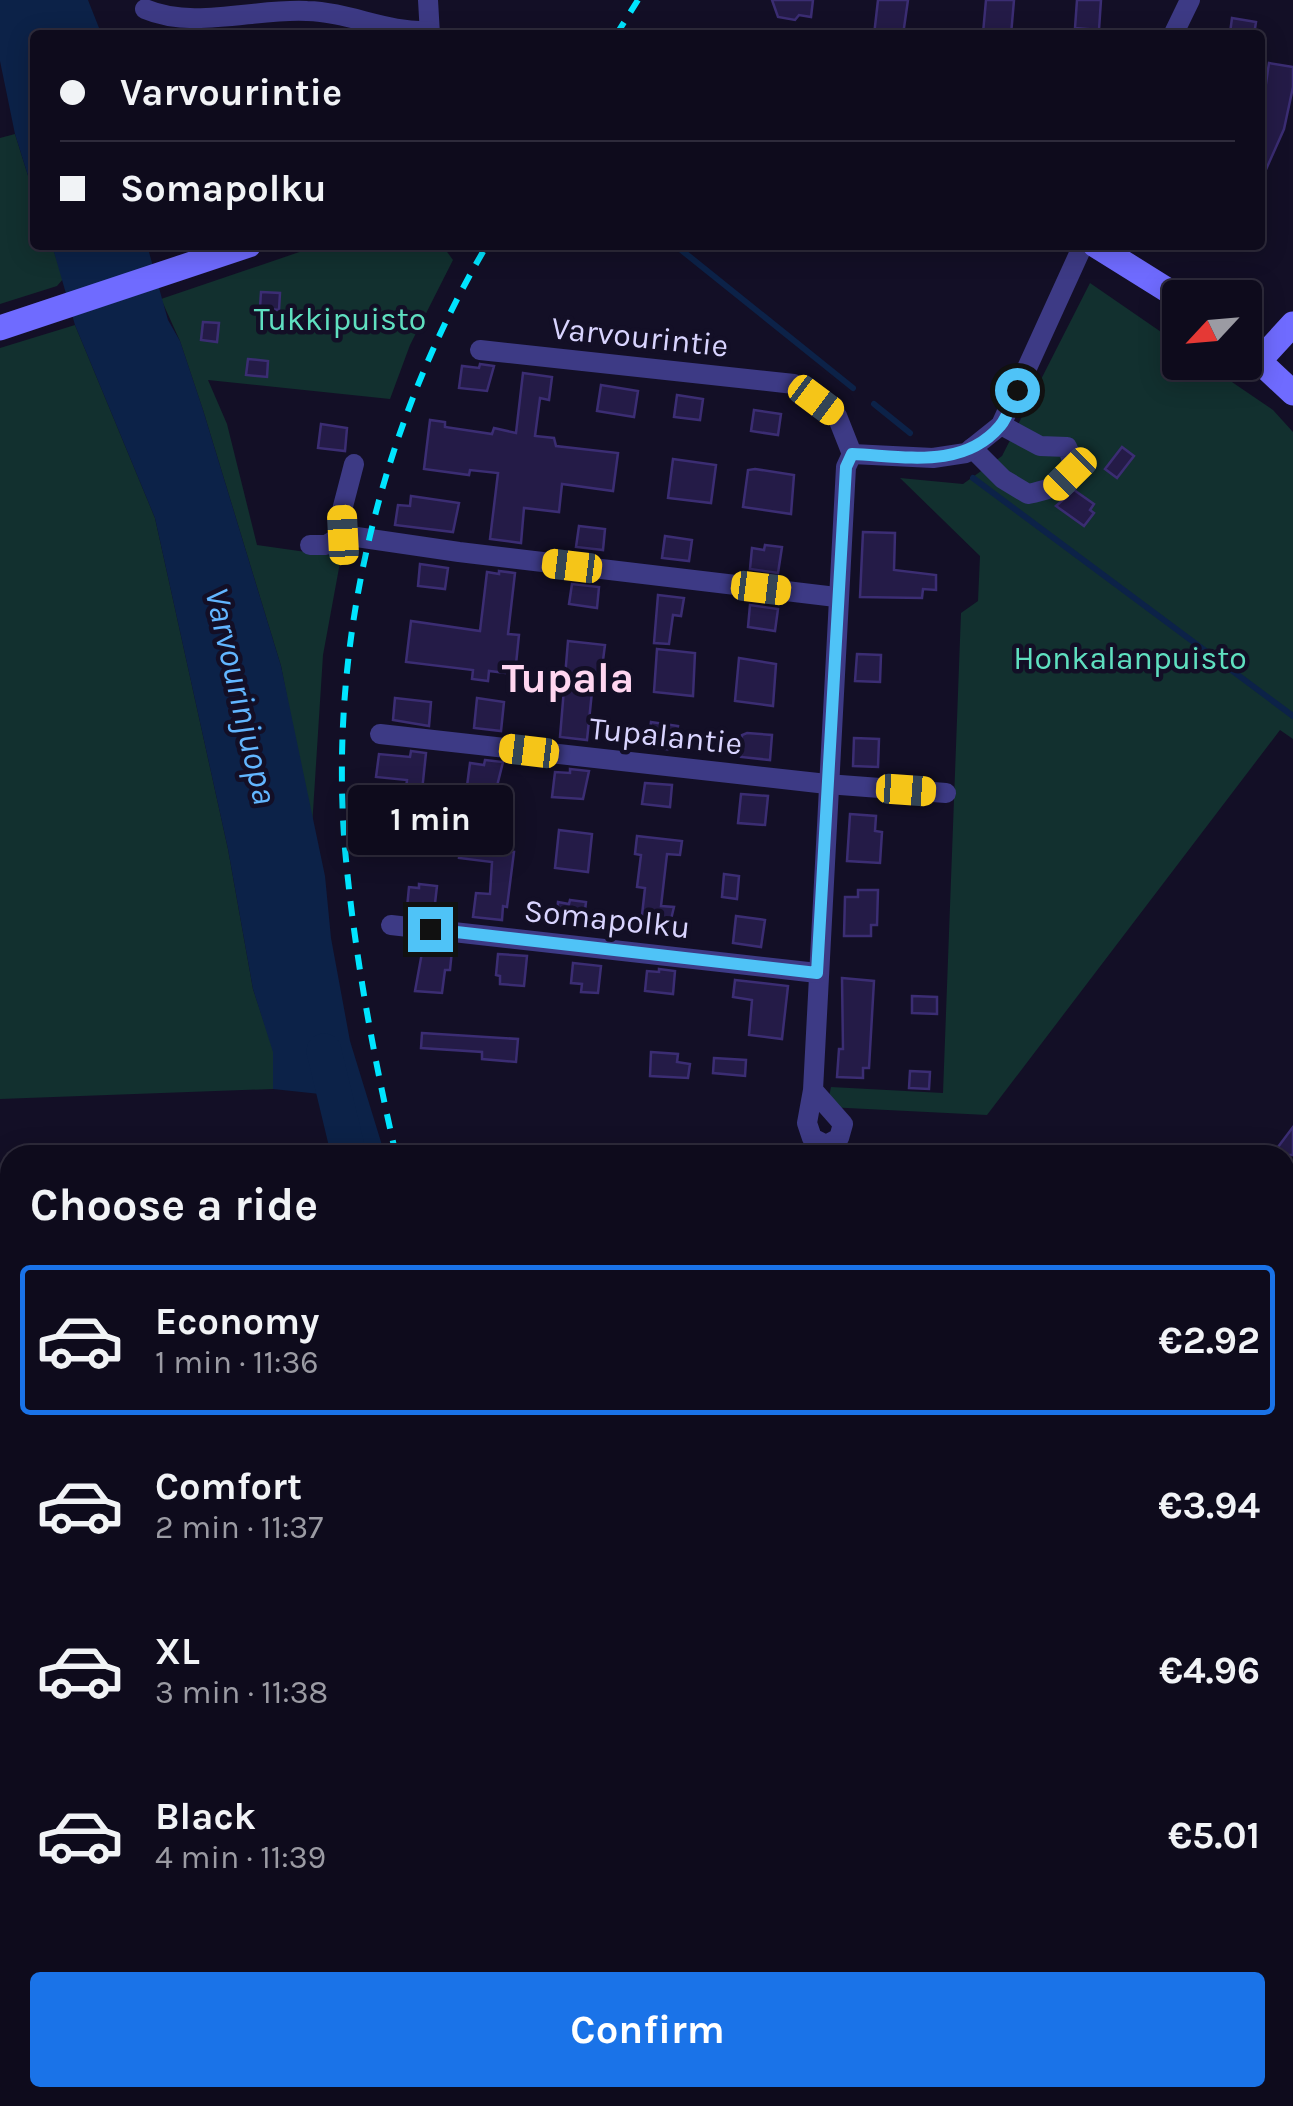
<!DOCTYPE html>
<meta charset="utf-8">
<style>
body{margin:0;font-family:Karla,sans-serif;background:#1c1929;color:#f1f3f6;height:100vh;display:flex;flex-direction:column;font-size:38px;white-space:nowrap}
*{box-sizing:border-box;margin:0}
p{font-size:32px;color:#9b9ba3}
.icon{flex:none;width:55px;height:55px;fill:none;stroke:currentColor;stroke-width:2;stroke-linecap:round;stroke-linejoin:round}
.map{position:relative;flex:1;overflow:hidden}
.sheet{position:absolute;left:0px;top:1145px;width:1295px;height:962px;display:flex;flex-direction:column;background:#0e0b1c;border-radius:30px 30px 0 0;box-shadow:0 5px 25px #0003,0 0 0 2px #2e2b3b}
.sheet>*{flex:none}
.banner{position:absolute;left:30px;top:30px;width:1235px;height:220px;border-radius:10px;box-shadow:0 5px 25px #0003,0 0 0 2px #2e2b3b;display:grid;align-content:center;height:220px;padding:0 30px;background:#0e0b1c}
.needle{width:65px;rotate:244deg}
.fabs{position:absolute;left:1162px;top:280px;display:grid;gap:20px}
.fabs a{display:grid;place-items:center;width:100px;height:100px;border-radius:10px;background:#0e0b1c;box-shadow:0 5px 25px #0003,0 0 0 2px #2e2b3b;font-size:50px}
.end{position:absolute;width:45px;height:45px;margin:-22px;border:12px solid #4fc3f7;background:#111;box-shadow:0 0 0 5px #111}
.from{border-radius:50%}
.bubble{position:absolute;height:70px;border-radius:10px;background:#0e0b1c;box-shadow:0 5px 25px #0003,0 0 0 2px #2e2b3b;font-size:32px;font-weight:700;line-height:70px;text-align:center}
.car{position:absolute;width:30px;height:60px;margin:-30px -15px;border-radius:12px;box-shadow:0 0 8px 2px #0007;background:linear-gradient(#f5c518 24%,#345 0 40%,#f5c518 0 76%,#345 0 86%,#f5c518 0)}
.banner b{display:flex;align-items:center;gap:35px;height:95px;font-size:38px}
.banner b+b{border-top:2px solid #2e2b3b}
.banner i{width:25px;height:25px;background:#f1f3f6}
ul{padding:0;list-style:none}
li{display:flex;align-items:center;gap:30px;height:150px;margin:0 20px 15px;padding:0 10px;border:5px solid transparent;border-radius:10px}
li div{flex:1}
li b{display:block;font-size:38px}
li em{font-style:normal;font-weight:700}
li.current{border-color:#1a73e8}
li>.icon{width:90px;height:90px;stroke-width:1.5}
h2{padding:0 30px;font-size:45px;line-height:120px}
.primary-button{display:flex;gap:20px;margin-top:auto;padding:20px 30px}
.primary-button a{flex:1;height:115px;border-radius:10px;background:#1a73e8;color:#fff;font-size:40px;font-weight:700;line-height:115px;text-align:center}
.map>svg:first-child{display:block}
.green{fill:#12302f}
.water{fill:#0c2248}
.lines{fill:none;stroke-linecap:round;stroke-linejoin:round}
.stream{stroke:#0c2248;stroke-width:6}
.river{stroke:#0c2248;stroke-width:35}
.building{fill:#241b47;stroke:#3b2d73;stroke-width:2.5}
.street{stroke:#3d3a85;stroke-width:20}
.secondary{stroke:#6f6bff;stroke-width:25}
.rail{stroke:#00e5ff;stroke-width:6;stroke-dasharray:15 12;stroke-linecap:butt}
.route{stroke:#4fc3f7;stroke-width:12}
.labels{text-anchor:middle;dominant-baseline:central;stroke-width:9;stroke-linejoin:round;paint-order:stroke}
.park-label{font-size:32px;fill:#5fe0c0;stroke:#130f26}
.street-label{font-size:32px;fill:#d9d4ff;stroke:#130f26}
.water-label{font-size:35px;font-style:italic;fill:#62b6ff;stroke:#130f26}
.district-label{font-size:42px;font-weight:bold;fill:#ffd6f0;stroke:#130f26}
</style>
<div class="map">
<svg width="1293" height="2106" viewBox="0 0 1293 2106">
<rect width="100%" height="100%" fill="#130f26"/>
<g class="green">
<path d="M15 134 35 198V245H52L63 279 57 286 0 304V138Z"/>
<path d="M320 245H442L453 260 410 345 390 399 208 380 227 424 257 545 341 557 323 655 312 827 281 666 203 410 180 341 161 299Z"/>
<path d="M1090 283 1180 345V362L1204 363 1273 410 1293 432V739L1280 730 987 1115 827 1107 831 1087 943 1093 961 613 978 601 980 556 900 478 963 484 1002 456Z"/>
<path d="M75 325 155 518 228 849 253 989 274 1052 273 1089 0 1099V348Z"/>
<path d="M0 1771 10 1772V1992L0 2032Z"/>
</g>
<g class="water">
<path d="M0 0H88L101 33 35 35V198L15 134 0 61Z"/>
<path d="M52 245H147L168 320 180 341 203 410 281 666 325 876 331 938 350 1041 385 1155H366L348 1097 273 1089V1052L253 989 228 849 155 518 75 325Z"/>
</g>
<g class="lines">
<g class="stream">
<path d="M675 245 853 388"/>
<path d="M874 404 910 433"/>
<path d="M973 478 1293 716"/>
<path d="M985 2098 987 2106"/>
</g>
<path class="river" d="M324 1051 349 1155"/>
</g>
<g class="building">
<path d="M772 0H813L811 17 799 15 795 20 778 17Z"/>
<path d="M878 0H908L903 35H874Z"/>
<path d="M986 0H1014L1011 35 983 33Z"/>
<path d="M1077 0H1101L1099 30 1075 28Z"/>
<path d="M1232 18 1256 22 1254 35 1230 33Z"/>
<path d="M1269 63 1293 67V87L1284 129 1260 183V124Z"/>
<path d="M261 292 280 293 279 310 260 308Z"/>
<path d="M203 322 219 323 217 342 201 340Z"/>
<path d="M248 359 268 361 267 377 246 375Z"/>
<path d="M480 364 494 366 487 391 459 388 462 366 479 368Z"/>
<path d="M523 373 552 377 549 400 540 398 535 436 554 438 556 446 618 453 613 491 562 484 559 512 524 508 521 543 490 539 498 473 470 470 469 475 424 469 430 420 445 422V427L492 434 494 428 516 433Z"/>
<path d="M601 385 638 391 634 417 597 411Z"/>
<path d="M677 395 703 399 700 420 674 417Z"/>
<path d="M754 410 781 414 778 435 751 431Z"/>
<path d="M321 424 347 428 345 451 318 448Z"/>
<path d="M1122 447 1134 456 1117 478 1105 469Z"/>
<path d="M673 459 716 465 711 503 668 498Z"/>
<path d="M755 469 794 475 791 514 743 507 748 470Z"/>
<path d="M1074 490 1094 504 1090 510 1094 513 1084 526 1056 506Z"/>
<path d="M411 496 459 503 453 532 395 525 398 505 410 506Z"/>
<path d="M579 526 605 529 603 550 576 547Z"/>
<path d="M863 532 895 533 894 570 936 575V590L923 589 922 598 860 597Z"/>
<path d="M665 536 692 540 689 561 662 558Z"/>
<path d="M765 545 782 547 778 573 750 569 752 548 764 550Z"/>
<path d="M420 564 448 568 445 589 418 586Z"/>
<path d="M499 571 515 573 508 634 519 635 515 674 489 671 488 681 472 679 473 670 406 662 411 621 480 631 487 572 499 574Z"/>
<path d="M572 584 599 587 597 608 569 604Z"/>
<path d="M658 595 684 598 681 616 673 615 669 644 654 643Z"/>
<path d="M750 605 778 609 775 631 748 627Z"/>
<path d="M568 641 605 645 600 683 593 682 587 740 560 737Z"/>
<path d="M657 649 695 653 693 696 654 692Z"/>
<path d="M857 654 881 655 880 682 855 681Z"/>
<path d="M739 658 776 664 773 706 735 701Z"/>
<path d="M395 698 431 702 429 726 393 720Z"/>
<path d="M477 698 504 702 501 731 474 728Z"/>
<path d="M651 722 678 726 675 750 648 747Z"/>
<path d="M747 733 772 735 770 760 741 757 742 735Z"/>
<path d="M854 738 879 739 878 767 853 766Z"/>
<path d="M411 751 426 753 420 810 433 811 428 855 410 853 413 830 401 828 407 780 376 777 379 754 410 757Z"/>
<path d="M485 760 503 762 496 790 467 786 470 763 484 765Z"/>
<path d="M570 769 589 771 583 799 552 797 555 772 570 773Z"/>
<path d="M645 783 672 785 670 807 642 804Z"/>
<path d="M741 794 768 796 765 825 738 823Z"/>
<path d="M850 814 876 816 875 831 882 832 880 863 847 861Z"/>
<path d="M463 819 506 824 503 851 514 852 507 907 503 906 502 920 473 917 476 893 490 894 492 862 459 858Z"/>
<path d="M559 830 592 834 588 872 555 868Z"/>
<path d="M637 836 682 841 680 855 667 854 661 906 674 907 667 936 640 933 645 888 637 887 641 855 635 854Z"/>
<path d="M724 874 739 876 737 899 722 897Z"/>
<path d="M419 884 437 886 434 912 407 908 409 887 419 888Z"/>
<path d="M858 890H878L877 925H871V936H844L845 897H858Z"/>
<path d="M570 900 586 902 583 927 556 924 558 902 569 904Z"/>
<path d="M736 916 765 920 761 947 733 943Z"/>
<path d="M423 947 452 950 450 970H445L442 993 415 991Z"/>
<path d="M498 954 527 956 524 986 500 984V976L496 975Z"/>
<path d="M573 963 601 966 598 993 581 992 582 984 571 983Z"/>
<path d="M659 969 675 971 673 994 645 991 647 971 659 972Z"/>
<path d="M842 978 874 981 869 1068H863V1078L837 1077 839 1049H843Z"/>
<path d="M735 980 788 986 782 1039 749 1035 752 1000 733 997Z"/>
<path d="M912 996 937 997V1014L912 1013Z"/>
<path d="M422 1033 518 1039 516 1062 482 1059V1052L421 1048Z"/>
<path d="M651 1052 678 1054 677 1062 690 1064 688 1078 650 1076Z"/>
<path d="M714 1058 746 1060 745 1076 713 1073Z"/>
<path d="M910 1071 930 1072 929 1089 909 1088Z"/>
<path d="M1293 1127V1155H1272Z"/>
</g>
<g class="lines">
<g class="street">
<path d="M428 0 430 35"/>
<path d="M145 9C194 30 255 8 307 11 349 12 387 33 429 31"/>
<path d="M1173 35 1190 0"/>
<path d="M480 350 794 384 837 416 852 454 846 467 813 1090 843 1124 839 1138 826 1145 812 1138 807 1123 813 1090"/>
<path d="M972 448 1003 479 1028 494C1055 488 1083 481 1067 447L1040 446 1001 425"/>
<path d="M852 454 933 458 966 453 1001 425 1083 245"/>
<path d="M354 464 341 514 343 535 459 552 836 597"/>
<path d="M310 545H326L343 535"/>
<path d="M380 734 827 784 946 793"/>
<path d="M391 925 817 973"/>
<path d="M1285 1476 1293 1466"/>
</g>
<g class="secondary">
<path d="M1095 245 1180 298"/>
<path d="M0 328 249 245"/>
<path d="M1245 348 1293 393"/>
<path d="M1260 360 1293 324"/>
</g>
<g class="rail">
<path d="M616 35 638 0"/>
<path d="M396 1155C373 1054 354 951 345 849 328 641 381 424 487 245"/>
<path d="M411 2106 414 2098"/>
</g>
</g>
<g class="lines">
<path class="route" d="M430 929 817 973 846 467 852 454C903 456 963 470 1000 426 1008 417 1012 401 1017 390"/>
</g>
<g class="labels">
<g class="park-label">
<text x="340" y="319">Tukkipuisto</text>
<text x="1130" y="658">Honkalanpuisto</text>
</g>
<g class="street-label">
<text transform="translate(640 337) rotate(6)">Varvourintie</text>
<text transform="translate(666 736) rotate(6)">Tupalantie</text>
<text transform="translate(607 919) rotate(6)">Somapolku</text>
</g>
<g class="water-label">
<text transform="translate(241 696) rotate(77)">Varvourinjuopa</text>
</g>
<g class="district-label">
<text x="568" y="678">Tupala</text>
</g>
</g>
</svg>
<div class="fabs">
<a><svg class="needle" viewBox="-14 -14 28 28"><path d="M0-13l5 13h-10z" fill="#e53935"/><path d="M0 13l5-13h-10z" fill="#9b9ba3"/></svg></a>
</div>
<i class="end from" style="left:1017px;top:390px"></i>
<i class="end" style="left:430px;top:929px"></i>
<div class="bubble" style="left:348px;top:785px;width:165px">1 min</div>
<i class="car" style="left:816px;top:400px;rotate:127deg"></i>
<i class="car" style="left:1070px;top:474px;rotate:225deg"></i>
<i class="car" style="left:343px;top:535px;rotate:357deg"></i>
<i class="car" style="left:572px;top:566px;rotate:277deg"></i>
<i class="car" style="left:761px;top:588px;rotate:97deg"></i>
<i class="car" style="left:529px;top:751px;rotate:277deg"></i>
<i class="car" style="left:906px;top:790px;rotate:94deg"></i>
<div class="banner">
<b><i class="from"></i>Varvourintie</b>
<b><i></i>Somapolku</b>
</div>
<section class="sheet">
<h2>Choose a ride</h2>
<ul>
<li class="current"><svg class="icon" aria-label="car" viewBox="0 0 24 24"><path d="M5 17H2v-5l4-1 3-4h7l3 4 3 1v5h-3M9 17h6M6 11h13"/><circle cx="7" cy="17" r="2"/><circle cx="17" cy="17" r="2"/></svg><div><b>Economy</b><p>1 min · 11:36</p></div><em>€2.92</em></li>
<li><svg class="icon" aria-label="car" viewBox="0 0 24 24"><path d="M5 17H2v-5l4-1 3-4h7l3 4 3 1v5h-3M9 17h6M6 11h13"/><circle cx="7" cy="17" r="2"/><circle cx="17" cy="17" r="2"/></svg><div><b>Comfort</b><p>2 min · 11:37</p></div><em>€3.94</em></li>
<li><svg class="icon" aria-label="car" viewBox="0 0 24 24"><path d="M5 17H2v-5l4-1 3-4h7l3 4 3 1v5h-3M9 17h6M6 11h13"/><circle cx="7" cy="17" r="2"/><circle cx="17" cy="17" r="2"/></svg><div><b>XL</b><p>3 min · 11:38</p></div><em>€4.96</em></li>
<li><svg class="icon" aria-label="car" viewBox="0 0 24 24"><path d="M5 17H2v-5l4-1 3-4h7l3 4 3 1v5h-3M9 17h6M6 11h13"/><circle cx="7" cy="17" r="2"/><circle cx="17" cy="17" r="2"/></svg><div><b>Black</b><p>4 min · 11:39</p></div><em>€5.01</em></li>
</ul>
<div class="primary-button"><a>Confirm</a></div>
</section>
</div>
